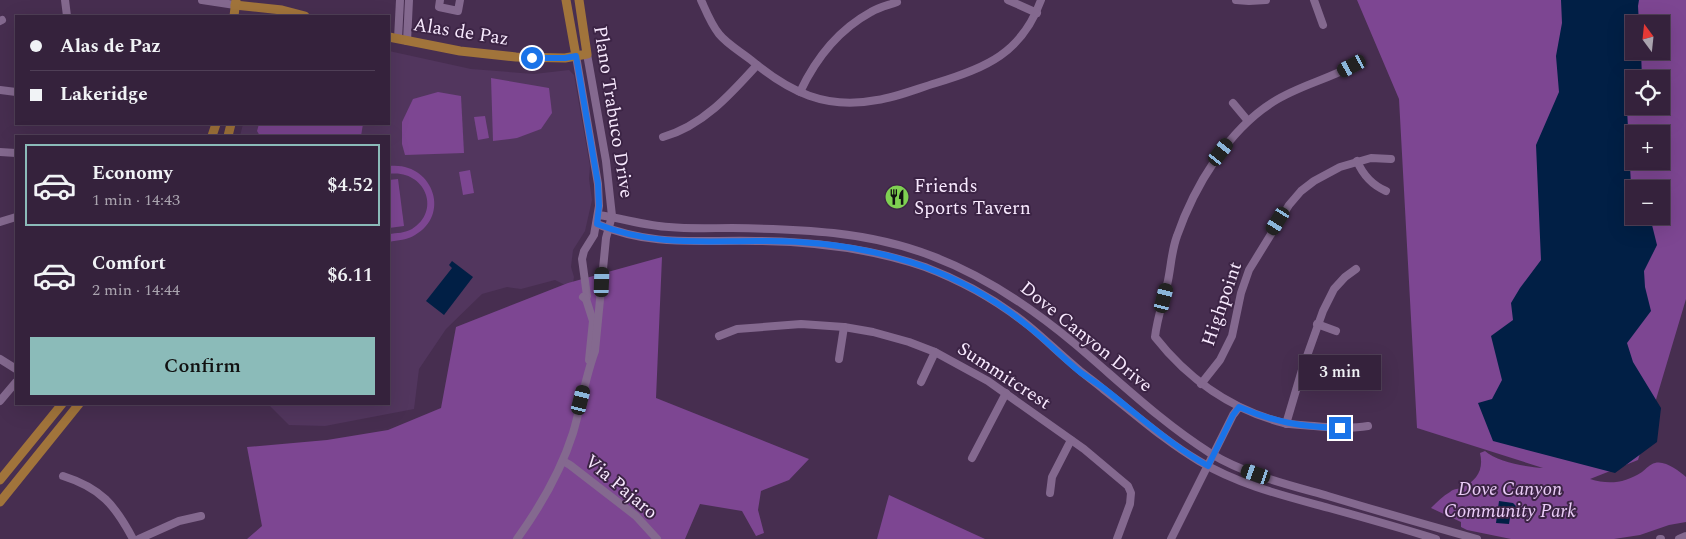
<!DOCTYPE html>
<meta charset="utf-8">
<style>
body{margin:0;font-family:Spectral,serif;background:#3d2a43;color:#f1f3f6;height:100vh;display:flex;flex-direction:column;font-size:19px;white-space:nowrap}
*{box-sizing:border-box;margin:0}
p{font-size:16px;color:#aaa4af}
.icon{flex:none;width:28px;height:28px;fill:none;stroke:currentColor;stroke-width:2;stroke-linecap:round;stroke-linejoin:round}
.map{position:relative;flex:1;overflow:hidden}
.panel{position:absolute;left:15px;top:135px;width:375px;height:270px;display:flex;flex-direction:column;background:#35223c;border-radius:0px;box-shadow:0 5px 20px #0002,0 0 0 1px #4f3f56}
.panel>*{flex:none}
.top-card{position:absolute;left:15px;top:15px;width:375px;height:110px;border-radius:0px;box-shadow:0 5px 20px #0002,0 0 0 1px #4f3f56;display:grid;align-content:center;height:110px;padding:0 15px;background:#35223c}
.needle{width:32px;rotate:345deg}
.buttons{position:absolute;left:1625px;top:15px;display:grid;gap:10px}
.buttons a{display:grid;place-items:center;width:45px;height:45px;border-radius:0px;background:#35223c;box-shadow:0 5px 20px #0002,0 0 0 1px #4f3f56;font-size:25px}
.end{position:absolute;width:22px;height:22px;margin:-11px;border:6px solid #1a73e8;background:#fff;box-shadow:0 0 0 2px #fff}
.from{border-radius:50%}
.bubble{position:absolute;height:35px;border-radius:0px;background:#35223c;box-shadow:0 5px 20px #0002,0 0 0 1px #4f3f56;font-size:16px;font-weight:600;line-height:35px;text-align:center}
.car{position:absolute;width:15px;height:30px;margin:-15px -8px;border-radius:6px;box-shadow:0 0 4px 1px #0007;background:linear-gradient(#222 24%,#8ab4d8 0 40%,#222 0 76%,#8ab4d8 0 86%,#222 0)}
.top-card b{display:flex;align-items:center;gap:18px;height:48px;font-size:19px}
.top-card b+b{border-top:1px solid #4f3f56}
.top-card i{width:12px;height:12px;background:#f1f3f6}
ul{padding:9px 0 0;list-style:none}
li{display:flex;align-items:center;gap:15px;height:82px;margin:0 10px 8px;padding:0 5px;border:2px solid transparent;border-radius:0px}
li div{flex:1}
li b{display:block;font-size:19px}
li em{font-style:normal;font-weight:600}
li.selected{border-color:#8bbbb9}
li>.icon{width:45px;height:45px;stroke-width:1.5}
.button{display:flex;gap:10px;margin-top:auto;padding:10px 15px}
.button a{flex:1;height:58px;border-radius:0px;background:#8bbbb9;color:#111;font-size:20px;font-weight:600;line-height:58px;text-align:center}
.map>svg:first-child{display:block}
.built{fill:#52365e}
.green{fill:#7d4692;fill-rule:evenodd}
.water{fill:#011f45}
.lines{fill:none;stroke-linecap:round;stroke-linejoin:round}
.minor{stroke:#84698f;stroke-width:8}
.major{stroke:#a1743b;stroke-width:9}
.route{stroke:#1a73e8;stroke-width:6}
.labels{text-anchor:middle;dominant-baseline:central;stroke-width:4;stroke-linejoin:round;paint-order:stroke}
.street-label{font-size:19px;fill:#f8e9fe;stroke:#3c2445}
.poi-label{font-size:19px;fill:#f8e9fe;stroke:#3c2445;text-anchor:start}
.park-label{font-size:19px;font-style:italic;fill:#ebcdf8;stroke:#3c2445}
</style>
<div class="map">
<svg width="1686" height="539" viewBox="0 0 1686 539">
<rect width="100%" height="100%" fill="#472e50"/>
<path class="built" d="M389 51 471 69 534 74 569 70 574 75 590 166 589 179 592 200 585 231 573 250 571 267 574 277 573 283 567 286 555 280 521 289 507 287 482 294 446 329 419 369 414 409 325 426 289 425 268 404H389V136H240L243 124H389Z"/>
<g class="green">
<path d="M1357 0H1686V299L1638 460 1590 479C1609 485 1625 483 1642 472 1646 469 1650 464 1655 463 1665 460 1679 471 1686 477V522L1669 525 1640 535 1614 539H1511L1467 530 1461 527V522L1431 508C1437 502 1443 496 1450 492 1453 489 1457 489 1461 488 1477 481 1484 470 1480 453L1485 451C1497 462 1526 467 1543 468L1417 428 1399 99ZM1634 24H1661V51H1634ZM1634 79H1661V106H1634ZM1634 134H1661V161H1634ZM1634 189H1661V216H1634Z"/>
<path d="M491 78 549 88 552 113 541 129 517 138 493 141Z"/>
<path d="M438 92 461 96 464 153 405 155 402 144V122L413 99Z"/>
<path d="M485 116 489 138 478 140 474 117Z"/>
<path d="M259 124H363L361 136H260L257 131Z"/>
<path d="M389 166C432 161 452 214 415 235 407 240 398 240 389 242V234C397 233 405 233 412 229 442 211 425 169 389 174Z"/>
<path d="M470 170 474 193 463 195 459 172Z"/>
<path d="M398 179 404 226 389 228V180Z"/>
<path d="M662 257 656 398 809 459 789 480 761 491 758 510 764 533 756 536 742 511 700 504 685 539H247L262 526 247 447 327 440 388 430 441 408 456 327 568 283Z"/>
<path d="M889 495 985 539H877Z"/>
</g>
<g class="water">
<path d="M1561 0H1639L1638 6 1639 24H1634V51H1641L1642 79H1634V100L1627 109 1632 204 1634 206V216L1650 217 1657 245 1644 271 1645 287 1651 311 1627 343 1633 362 1661 408 1657 442 1615 473 1493 441 1478 403 1492 399 1502 380 1491 336 1513 320 1511 303 1520 288 1541 260 1536 145 1559 92 1556 56 1562 23Z"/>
<path d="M452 261 473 277 444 315 426 301 452 268 449 265Z"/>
<path d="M1499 501 1513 503 1516 506 1515 508 1511 511 1509 524 1496 523Z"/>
</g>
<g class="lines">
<g class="minor">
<path d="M65 0 67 16"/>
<path d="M202 0 235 5"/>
<path d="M440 0 439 7 458 11 460 0"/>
<path d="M701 0C706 11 711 24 719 34 727 44 741 52 751 60 789 92 826 110 877 100 897 97 916 89 936 83 986 68 1022 53 1041 0"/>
<path d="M1008 0 1037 13"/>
<path d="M1236 0 1249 1 1266 0"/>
<path d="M1314 0 1323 25"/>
<path d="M0 21 2 20"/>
<path d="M398 39 400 0"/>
<path d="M407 41 409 0"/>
<path d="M576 56 598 184 599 206 594 235 584 251 582 259 587 296 586 299"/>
<path d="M1352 66C1326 80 1298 86 1273 102 1228 130 1194 187 1177 236 1171 252 1171 269 1167 285 1163 302 1157 319 1155 337 1188 379 1232 410 1284 423 1293 425 1304 425 1314 426 1333 428 1350 429 1368 426"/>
<path d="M0 90 16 92"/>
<path d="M800 92C816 58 838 30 871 12 879 7 889 5 897 2"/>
<path d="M1233 103 1248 121"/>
<path d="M663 137C702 126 730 95 757 65"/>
<path d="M0 152 16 153"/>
<path d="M1357 161C1363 175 1372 185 1386 191"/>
<path d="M598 215C622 218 645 226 669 227 690 229 711 228 732 228 800 229 868 231 932 256 985 276 1032 308 1075 344 1120 382 1161 422 1210 453 1246 475 1289 485 1328 496 1378 511 1427 525 1477 539"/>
<path d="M0 222 16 217"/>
<path d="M597 224C655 248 701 239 761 241 817 242 873 249 925 267 962 281 998 301 1029 326 1046 340 1061 355 1078 369 1086 376 1095 382 1103 389 1135 414 1165 441 1199 461 1239 485 1285 496 1329 508 1365 518 1401 528 1436 539"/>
<path d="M583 297 586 299 593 321 589 360"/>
<path d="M1317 324 1336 331"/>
<path d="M719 336 737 329 801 324 844 327 873 332 909 342 935 352 988 381 1084 449 1128 486 1131 493 1130 504 1117 539"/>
<path d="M0 359 16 369"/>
<path d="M839 359 844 327"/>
<path d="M921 382 935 352"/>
<path d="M1201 384 1220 360 1232 336 1241 293 1249 270 1289 205 1301 191 1314 181 1340 167 1371 158 1391 159"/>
<path d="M0 401 16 382"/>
<path d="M1286 424 1302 370 1323 311 1334 289 1345 277 1356 269"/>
<path d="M972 458 1006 393"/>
<path d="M563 461 570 465 636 516 657 539"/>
<path d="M63 476C101 488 115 505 133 539"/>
<path d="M1050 493 1052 477 1071 440"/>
<path d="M139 539 179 521 201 516"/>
<path d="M517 539C540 507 561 471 573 433 581 406 585 378 595 351L606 238 612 216 606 161 587 54"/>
<path d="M1171 539 1233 415 1239 407"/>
<path d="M1660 539H1661"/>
<path d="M1679 539 1686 536"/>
</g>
<g class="major">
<path d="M566 0 576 56"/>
<path d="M235 5 282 10 305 16"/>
<path d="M234 16 236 0"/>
<path d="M389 37 460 51 516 57 565 58 587 54 579 0"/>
<path d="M212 136 216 124"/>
<path d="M228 136 231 124"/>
<path d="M0 480 62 404"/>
<path d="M0 502 79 404"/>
</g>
</g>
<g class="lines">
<path class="route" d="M532 58H565L576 56 598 184 599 206 597 224C652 246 700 241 757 241 813 240 872 248 925 267 962 281 998 301 1029 327 1047 341 1063 358 1080 372 1087 377 1095 382 1102 387 1137 414 1169 444 1208 466L1233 415 1239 407C1274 422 1302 427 1340 428"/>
</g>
<defs>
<symbol id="restaurant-disc" viewBox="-11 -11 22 22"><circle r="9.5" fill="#7fd052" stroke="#3c2445"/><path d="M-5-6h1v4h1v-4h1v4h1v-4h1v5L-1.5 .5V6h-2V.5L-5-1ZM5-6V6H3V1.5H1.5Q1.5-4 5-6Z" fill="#111"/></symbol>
</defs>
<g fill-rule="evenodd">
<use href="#restaurant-disc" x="883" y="183" width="28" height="28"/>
</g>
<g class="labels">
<g class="street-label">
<text transform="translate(461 32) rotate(9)">Alas de Paz</text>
<text transform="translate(613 112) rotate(81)">Plano Trabuco Drive</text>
<text transform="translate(1222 304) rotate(-71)">Highpoint</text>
<text transform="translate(1086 337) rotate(39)">Dove Canyon Drive</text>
<text transform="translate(1004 376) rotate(33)">Summitcrest</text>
<text transform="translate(621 487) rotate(40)">Via Pajaro</text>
</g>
<g class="poi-label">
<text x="914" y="186">Friends<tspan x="914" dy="22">Sports Tavern</tspan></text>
</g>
<g class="park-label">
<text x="1510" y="489">Dove Canyon<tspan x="1510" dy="22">Community Park</tspan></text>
</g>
</g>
</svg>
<div class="buttons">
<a><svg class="needle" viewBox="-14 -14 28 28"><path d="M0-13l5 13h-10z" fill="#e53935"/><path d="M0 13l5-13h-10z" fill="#aaa4af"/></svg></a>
<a><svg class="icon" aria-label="locate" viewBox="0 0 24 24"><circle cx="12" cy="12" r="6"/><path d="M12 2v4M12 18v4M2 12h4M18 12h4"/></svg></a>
<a>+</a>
<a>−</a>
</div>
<i class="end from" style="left:532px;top:58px"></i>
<i class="end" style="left:1340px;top:428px"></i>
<div class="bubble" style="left:1299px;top:355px;width:82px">3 min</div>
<i class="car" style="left:1352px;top:66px;rotate:242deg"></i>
<i class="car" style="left:1221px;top:152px;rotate:37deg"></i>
<i class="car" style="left:1278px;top:221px;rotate:212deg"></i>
<i class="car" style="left:602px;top:282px;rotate:2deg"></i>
<i class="car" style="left:1164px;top:298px;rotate:14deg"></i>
<i class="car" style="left:581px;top:400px;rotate:14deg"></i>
<i class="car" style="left:1256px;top:474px;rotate:289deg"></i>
<div class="top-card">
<b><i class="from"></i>Alas de Paz</b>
<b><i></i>Lakeridge</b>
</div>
<section class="panel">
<ul>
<li class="selected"><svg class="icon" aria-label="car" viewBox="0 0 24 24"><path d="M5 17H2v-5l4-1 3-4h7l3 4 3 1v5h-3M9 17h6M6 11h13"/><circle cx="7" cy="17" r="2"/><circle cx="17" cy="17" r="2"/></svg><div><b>Economy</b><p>1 min · 14:43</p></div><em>$4.52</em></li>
<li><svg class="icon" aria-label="car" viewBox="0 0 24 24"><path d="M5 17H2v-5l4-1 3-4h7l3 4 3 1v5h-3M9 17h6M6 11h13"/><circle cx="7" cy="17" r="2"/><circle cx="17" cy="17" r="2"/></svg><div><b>Comfort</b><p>2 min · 14:44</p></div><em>$6.11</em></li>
</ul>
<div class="button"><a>Confirm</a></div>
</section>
</div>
